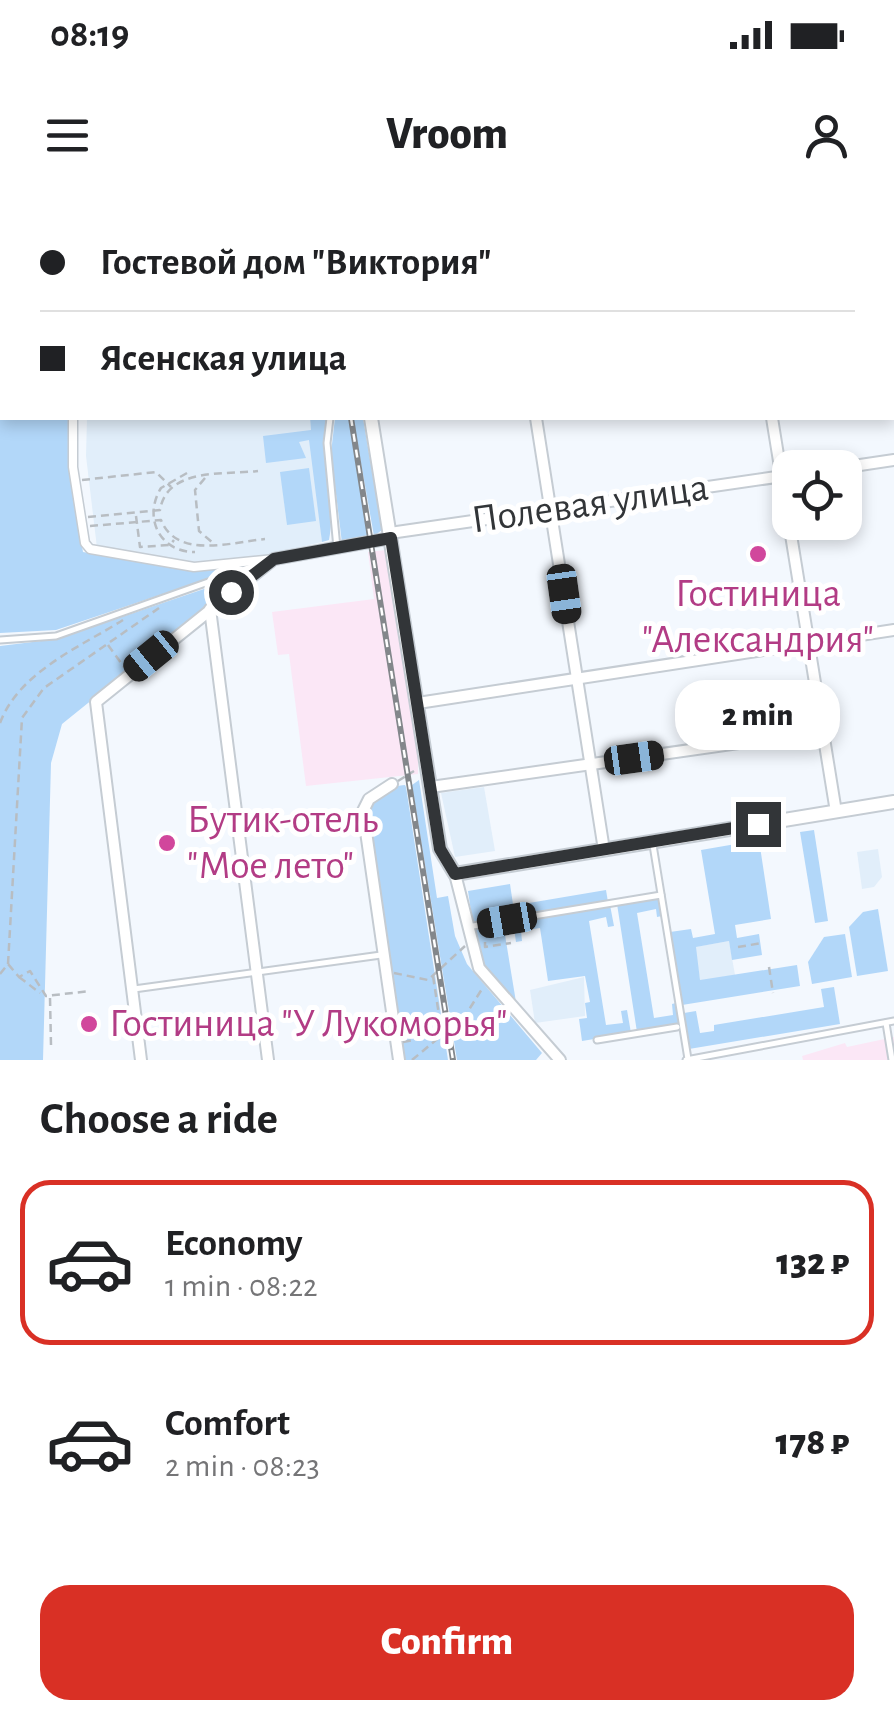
<!DOCTYPE html>
<meta charset="utf-8">
<style>
body{margin:0;font-family:"Alegreya Sans",sans-serif;background:#f6f6f6;color:#202124;height:100vh;display:flex;flex-direction:column;font-size:38px;white-space:nowrap}
*{box-sizing:border-box;margin:0}
p{font-size:32px;color:#757577}
.icon{flex:none;width:55px;height:55px;fill:none;stroke:currentColor;stroke-width:2;stroke-linecap:round;stroke-linejoin:round}
.map{position:relative;height:860px;overflow:hidden}
.side{display:flex;flex-direction:column;background:#fff;flex:1}
.side>*{flex:none}
.top-card{position:absolute;left:0px;top:0px;width:895px;height:220px;box-shadow:0 5px 15px #0003;display:grid;align-content:center;height:220px;padding:0 40px;background:#fff}
.fabs{position:absolute;left:772px;top:250px;display:grid;gap:20px}
.fabs a{display:grid;place-items:center;width:90px;height:90px;border-radius:20px;background:#fff;box-shadow:0 5px 15px #0003;font-size:50px}
.end{position:absolute;width:45px;height:45px;margin:-22px;border:12px solid #323538;background:#fff;box-shadow:0 0 0 5px #fff}
.from{border-radius:50%}
.bubble{position:absolute;height:70px;border-radius:30px;background:#fff;box-shadow:0 5px 15px #0003;font-size:32px;font-weight:800;line-height:70px;text-align:center}
.car{position:absolute;width:30px;height:60px;margin:-30px -15px;border-radius:12px;box-shadow:0 0 8px 2px #0007;background:linear-gradient(#222 24%,#8ab4d8 0 40%,#222 0 76%,#8ab4d8 0 86%,#222 0)}
.top-card b{display:flex;align-items:center;gap:35px;height:95px;font-size:38px}
.top-card b+b{border-top:2px solid #e0e0e0}
.top-card i{width:25px;height:25px;background:#202124}
ul{padding:0;list-style:none}
li{display:flex;align-items:center;gap:30px;height:165px;margin:0 20px 15px;padding:0 20px;border:5px solid transparent;border-radius:30px}
li div{flex:1}
li b{display:block;font-size:38px}
li em{font-style:normal;font-weight:800}
li.active{border-color:#d93025}
li>.icon{width:90px;height:90px;stroke-width:1.5}
h2{padding:0 40px;font-size:45px;line-height:120px}
.action{display:flex;gap:20px;margin-top:auto;padding:20px 40px}
.action a{flex:1;height:115px;border-radius:30px;background:#d93025;color:#fff;font-size:40px;font-weight:800;line-height:115px;text-align:center}
.status{display:flex;justify-content:space-between;align-items:center;height:70px;padding:0 50px;background:#fff;direction:ltr}
.status svg{height:28px;fill:currentColor}
header{display:flex;justify-content:space-between;align-items:center;height:130px;padding:0 40px;background:#fff;font-size:45px;font-weight:800}
.map>svg:first-child{display:block}
.built{fill:#e1eefa}
.industrial{fill:#fbe7f6}
.green{fill:#b2d7f9}
.lines{fill:none;stroke-linecap:round;stroke-linejoin:round}
.service-casing{stroke:#c5ccd3;stroke-width:9}
.pedestrian-casing{stroke:#c5ccd3;stroke-width:11}
.minor-casing{stroke:#c5ccd3;stroke-width:14}
.tertiary-casing{stroke:#c5ccd3;stroke-width:16}
.path{stroke:#b8bdc2;stroke-width:2.5;stroke-dasharray:8 5;stroke-linecap:butt}
.service{stroke:#fff;stroke-width:5}
.pedestrian{stroke:#fff;stroke-width:8}
.minor{stroke:#fff;stroke-width:10}
.tertiary{stroke:#fff;stroke-width:12}
.rail-casing{stroke:#83878b;stroke-width:6}
.rail{stroke:#fff;stroke-width:2.5;stroke-dasharray:8;stroke-linecap:butt}
.route{stroke:#323538;stroke-width:12}
.hotel-dot{fill:#d1479c;stroke:#fff;stroke-width:4}
.labels{text-anchor:middle;dominant-baseline:central;stroke-width:10;stroke-linejoin:round;paint-order:stroke}
.street-label{font-size:40px;fill:#323538;stroke:#fff}
.hotel-label{font-size:40px;fill:#b23c85;stroke:#fff;text-anchor:start}
</style>
<div class="status"><b>08:19</b><svg viewBox="0 0 49 12"><path d="M0 12V9h3v3zM5 12V6h3v6zM10 12V3h3v9zM15 12V0h3v12zM26 1h20v11H26zM47 4h2v5h-2z"/></svg></div>
<header><svg class="icon" aria-label="menu" viewBox="0 0 24 24"><path d="M4 6h16M4 12h16M4 18h16"/></svg>Vroom<svg class="icon" aria-label="person" viewBox="0 0 24 24"><circle cx="12" cy="8" r="4"/><path d="M4 21q1-7 8-7t8 7"/></svg></header>
<div class="map">
<svg width="894" height="860" viewBox="0 0 894 860">
<rect width="100%" height="100%" fill="#f3f8fe"/>
<g class="built">
<path d="M87 218H310L322 342 262 356 193 363 97 348 86 256Z"/>
<path d="M484 587 495 651 455 657 441 593Z"/>
<path d="M878 649 882 677 874 687 862 689 857 652Z"/>
<path d="M729 741 735 775 700 781 695 747Z"/>
<path d="M584 777 585 816 535 823 530 790Z"/>
</g>
<g class="industrial">
<path d="M386 350 418 548V574L306 586 289 454 278 455 272 412 374 399 368 352Z"/>
<path d="M894 837V860H803L802 856 845 843 847 847Z"/>
</g>
<g class="green">
<path d="M0 0H68L2 2V218H69V268L83 352 191 371 229 368 225 373 56 430 0 433Z"/>
<path d="M310 218H327C317 258 337 298 329 340L322 342 309 240 299 242 306 258 266 263 263 236 311 230Z"/>
<path d="M335 218H349L368 335 342 343 331 253Z"/>
<path d="M353 218H363L382 330 374 336Z"/>
<path d="M309 268 316 321 287 325 280 272Z"/>
<path d="M248 374 62 524 51 563 43 860H0V446L57 439Z"/>
<path d="M419 580 437 698 448 696 455 736 467 764 542 853 536 860H457L412 585Z"/>
<path d="M405 585 406 587 448 860H403L369 612C372 597 390 586 405 585Z"/>
<path d="M814 630 828 721 815 723 800 632Z"/>
<path d="M759 640 771 719 735 725 737 738 759 734 762 755 732 760 729 741 696 747 700 780 797 765 800 786 682 805 670 732 691 729 693 738 715 734 701 650Z"/>
<path d="M510 684 515 718 473 725 468 691Z"/>
<path d="M606 690 608 702 519 717 517 705Z"/>
<path d="M659 697 662 716 657 717 656 709 637 713 654 818 673 815 672 804 676 803 680 825 637 832 617 704Z"/>
<path d="M610 705 614 726 608 727 606 717 589 721 606 825 623 823 621 811 627 810 631 833 582 841 579 819 587 818 585 803 590 802 585 776 548 781 540 728 521 731 522 741 516 742 513 721Z"/>
<path d="M878 709 888 771 857 776 849 727 863 712Z"/>
<path d="M503 723 516 802 479 759 474 728Z"/>
<path d="M845 734 852 777 812 784 808 762 824 737Z"/>
<path d="M834 787 840 824 689 849 684 813 696 811 700 833 714 831V825L824 807 821 789Z"/>
</g>
<g class="lines">
<defs>
<g id="service">
<path d="M293 0 294 2"/>
<path d="M330 218 327 243 337 348"/>
<path d="M0 440 56 436 262 363"/>
<path d="M653 645 688 859"/>
<path d="M467 727 661 695"/>
<path d="M134 789 381 755"/>
<path d="M886 823 892 860"/>
<path d="M597 840 677 827"/>
<path d="M686 860 894 821"/>
</g>
<g id="pedestrian">
<path d="M74 0V2"/>
<path d="M73 218V267L85 343 90 349 194 367 274 359"/>
</g>
<g id="minor">
<path d="M500 0 501 2"/>
<path d="M736 0 737 2"/>
<path d="M374 2 391 0"/>
<path d="M892 91H894"/>
<path d="M536 218 604 650"/>
<path d="M772 218 836 612"/>
<path d="M840 268 894 260"/>
<path d="M390 333 790 275"/>
<path d="M210 409 268 860"/>
<path d="M418 503 894 430"/>
<path d="M392 584 369 599 363 611 399 860"/>
<path d="M431 587 823 531"/>
<path d="M455 674 479 768 560 860"/>
<path d="M141 860 96 502 274 359 391 338"/>
</g>
<g id="tertiary">
<path d="M334 0 335 2"/>
<path d="M371 218 440 649 455 674 894 602"/>
</g>
</defs>
<use href="#service" class="service-casing"/>
<use href="#pedestrian" class="pedestrian-casing"/>
<use href="#minor" class="minor-casing"/>
<use href="#tertiary" class="tertiary-casing"/>
<g class="path">
<path d="M0 53 2 52"/>
<path d="M187 273 161 288C143 317 159 352 195 352"/>
<path d="M205 278 195 290 199 331 213 343"/>
<path d="M82 280 156 272 171 287"/>
<path d="M136 316 140 347 170 345 174 340"/>
<path d="M88 317 160 310C167 267 225 275 258 271"/>
<path d="M90 326 161 320C177 360 232 342 265 339"/>
<path d="M108 445 124 467"/>
<path d="M0 523C19 472 80 447 123 420"/>
<path d="M398 581 414 571"/>
<path d="M485 742V747L511 743"/>
<path d="M738 747 762 743"/>
<path d="M8 764 22 518 44 488 159 408"/>
<path d="M769 767 773 793"/>
<path d="M394 773 428 780 465 746"/>
<path d="M0 774 8 764 19 777 30 771 46 796 90 791"/>
<path d="M19 777 40 793"/>
<path d="M50 798 51 845"/>
<path d="M403 842 442 835 433 776"/>
<path d="M412 860 465 816 482 789"/>
</g>
<use href="#service" class="service"/>
<use href="#pedestrian" class="pedestrian"/>
<use href="#minor" class="minor"/>
<use href="#tertiary" class="tertiary"/>
<defs>
<g id="rail">
<path d="M314 0 315 2"/>
<path d="M351 218 453 860"/>
</g>
</defs>
<use href="#rail" class="rail-casing"/>
<use href="#rail" class="rail"/>
</g>
<g class="lines">
<path class="route" d="M231 392 274 359 391 338 440 649 455 674 758 624"/>
</g>
<g class="hotel-dot">
<circle cx="758" cy="354" r="10"/>
<circle cx="167" cy="643" r="10"/>
<circle cx="89" cy="824" r="10"/>
</g>
<g class="labels">
<g class="street-label">
<text transform="translate(590 304) rotate(-8)">Полевая улица</text>
</g>
<g class="hotel-label">
<text x="758" y="394" text-anchor="middle">Гостиница<tspan x="758" dy="46">"Александрия"</tspan></text>
<text x="187" y="620">Бутик-отель<tspan x="187" dy="46">"Мое лето"</tspan></text>
<text x="109" y="824">Гостиница "У Лукоморья"</text>
</g>
</g>
</svg>
<div class="fabs">
<a><svg class="icon" aria-label="locate" viewBox="0 0 24 24"><circle cx="12" cy="12" r="6"/><path d="M12 2v4M12 18v4M2 12h4M18 12h4"/></svg></a>
</div>
<i class="end from" style="left:231px;top:392px"></i>
<i class="end" style="left:758px;top:624px"></i>
<div class="bubble" style="left:675px;top:480px;width:165px">2 min</div>
<i class="car" style="left:564px;top:394px;rotate:172deg"></i>
<i class="car" style="left:151px;top:456px;rotate:231deg"></i>
<i class="car" style="left:634px;top:558px;rotate:82deg"></i>
<i class="car" style="left:507px;top:720px;rotate:260deg"></i>
<div class="top-card">
<b><i class="from"></i>Гостевой дом &quot;Виктория&quot;</b>
<b><i></i>Ясенская улица</b>
</div>
</div>
<section class="side">
<h2>Choose a ride</h2>
<ul>
<li class="active"><svg class="icon" aria-label="car" viewBox="0 0 24 24"><path d="M5 17H2v-5l4-1 3-4h7l3 4 3 1v5h-3M9 17h6M6 11h13"/><circle cx="7" cy="17" r="2"/><circle cx="17" cy="17" r="2"/></svg><div><b>Economy</b><p>1 min · 08:22</p></div><em>132 ₽</em></li>
<li><svg class="icon" aria-label="car" viewBox="0 0 24 24"><path d="M5 17H2v-5l4-1 3-4h7l3 4 3 1v5h-3M9 17h6M6 11h13"/><circle cx="7" cy="17" r="2"/><circle cx="17" cy="17" r="2"/></svg><div><b>Comfort</b><p>2 min · 08:23</p></div><em>178 ₽</em></li>
</ul>
<div class="action"><a>Confirm</a></div>
</section>
